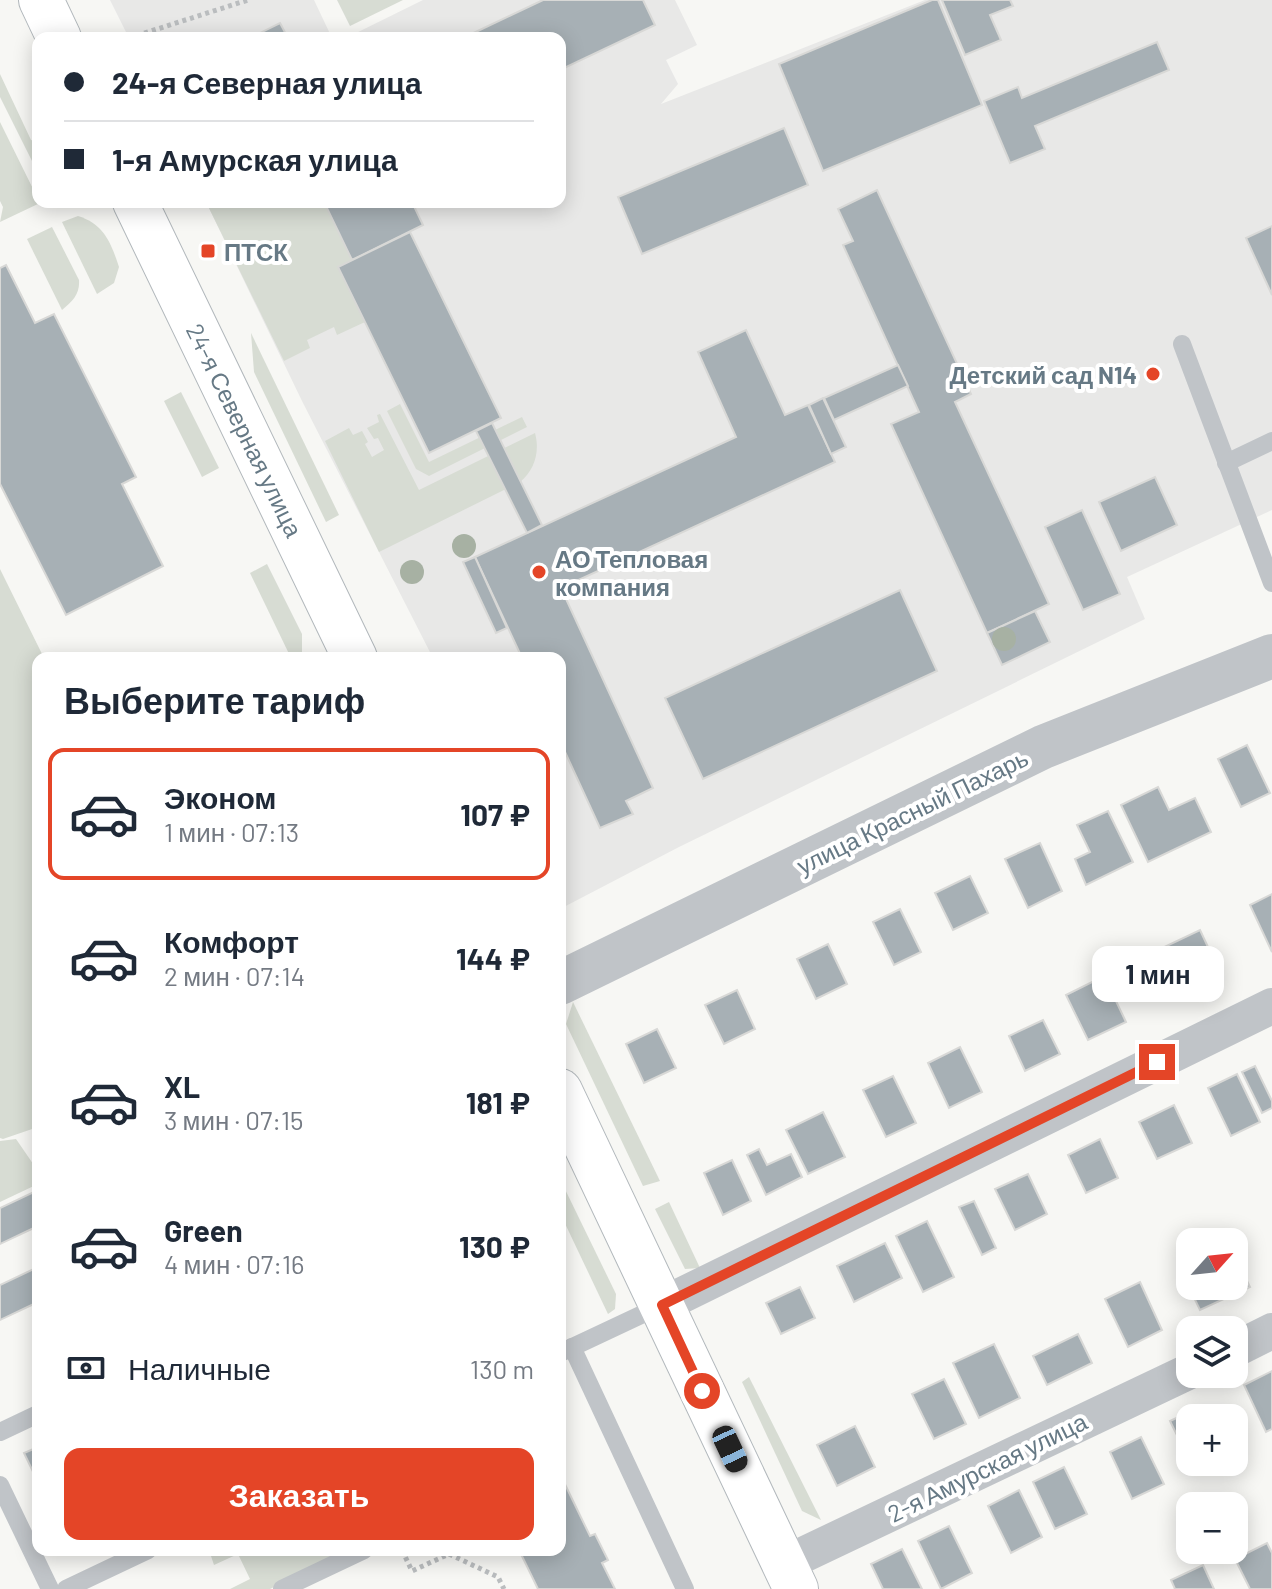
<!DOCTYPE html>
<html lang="ru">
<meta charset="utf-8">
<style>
body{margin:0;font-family:Barlow,sans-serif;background:#f2f2f3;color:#1f2937;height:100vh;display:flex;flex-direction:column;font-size:30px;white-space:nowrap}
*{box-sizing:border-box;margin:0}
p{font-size:26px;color:#747a83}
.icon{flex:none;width:44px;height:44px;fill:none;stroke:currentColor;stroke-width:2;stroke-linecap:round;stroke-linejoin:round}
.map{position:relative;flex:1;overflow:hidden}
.panel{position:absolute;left:32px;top:652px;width:534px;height:904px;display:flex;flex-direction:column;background:#fff;border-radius:16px;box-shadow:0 4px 20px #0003}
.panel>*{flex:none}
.hud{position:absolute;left:32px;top:32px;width:534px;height:176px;border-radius:16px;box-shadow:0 4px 20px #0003;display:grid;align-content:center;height:176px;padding:0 32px;background:#fff}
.needle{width:52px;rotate:63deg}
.tools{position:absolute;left:1176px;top:1228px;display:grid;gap:16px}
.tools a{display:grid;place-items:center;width:72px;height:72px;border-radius:16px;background:#fff;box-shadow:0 4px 20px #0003;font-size:40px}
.end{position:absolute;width:36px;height:36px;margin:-18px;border:10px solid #e44527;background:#fff;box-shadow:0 0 0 4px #fff}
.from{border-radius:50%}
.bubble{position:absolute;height:56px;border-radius:16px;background:#fff;box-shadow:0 4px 20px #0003;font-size:26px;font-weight:700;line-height:56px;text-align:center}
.car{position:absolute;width:24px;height:48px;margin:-24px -12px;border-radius:10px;box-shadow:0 0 6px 2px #0007;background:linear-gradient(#222 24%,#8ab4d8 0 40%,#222 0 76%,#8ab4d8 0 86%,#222 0)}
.hud b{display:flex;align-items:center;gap:28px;height:76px;font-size:30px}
.hud b+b{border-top:2px solid #e0e1e3}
.hud i{width:20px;height:20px;background:#1f2937}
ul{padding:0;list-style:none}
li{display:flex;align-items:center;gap:24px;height:132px;margin:0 16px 12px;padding:0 16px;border:4px solid transparent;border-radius:16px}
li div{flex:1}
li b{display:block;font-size:30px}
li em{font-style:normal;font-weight:700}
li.on{border-color:#e44527}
li>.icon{width:72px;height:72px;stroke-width:1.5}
h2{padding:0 32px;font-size:36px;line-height:96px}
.pay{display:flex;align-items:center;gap:20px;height:88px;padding:0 32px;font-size:30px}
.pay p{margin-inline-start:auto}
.action{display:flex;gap:16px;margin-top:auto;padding:16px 32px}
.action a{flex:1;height:92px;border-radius:16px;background:#e44527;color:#fff;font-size:32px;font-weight:700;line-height:92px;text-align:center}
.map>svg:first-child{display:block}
.built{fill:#e8e8e7}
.green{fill:#d7dcd3}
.building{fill:#a7b0b5;stroke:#d8d8d6;stroke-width:2}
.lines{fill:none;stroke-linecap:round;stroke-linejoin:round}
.secondary-casing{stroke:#b2b8bc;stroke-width:46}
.path{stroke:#babdbf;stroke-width:5;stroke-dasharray:4 4;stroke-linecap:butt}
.service{stroke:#c0c4c8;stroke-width:18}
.minor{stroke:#c0c4c8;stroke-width:36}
.tertiary{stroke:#c0c4c8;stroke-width:44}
.secondary{stroke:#fff;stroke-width:44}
.tree{fill:#a7b1a3}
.route{stroke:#e44527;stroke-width:10}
.poi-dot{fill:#e44527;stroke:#fff;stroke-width:3}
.labels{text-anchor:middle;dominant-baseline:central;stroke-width:8;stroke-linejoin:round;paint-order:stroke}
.poi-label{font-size:24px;font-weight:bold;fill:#667985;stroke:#fff;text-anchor:start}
.street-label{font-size:24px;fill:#667985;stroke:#fff}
</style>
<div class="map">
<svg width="1272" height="1589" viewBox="0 0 1272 1589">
<rect width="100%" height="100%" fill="#f7f7f4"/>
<g class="built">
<path d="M110 0H314L332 38H129Z"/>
<path d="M423 0H675L697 45 666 60 678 84 661 104 925 0H1272V510L1127 577 1145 619 679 847 560 909V658H433L302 401 206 202H560V38H346Z"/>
</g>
<g class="green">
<path d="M337 0H403L350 26Z"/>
<path d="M0 74 31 140 38 142V173L0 97Z"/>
<path d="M0 122 40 203 0 222 3 207 0 201Z"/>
<path d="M206 202H324L352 260 338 267 365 322 337 335 334 327 307 340 310 348 284 361Z"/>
<path d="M78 216C104 224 111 243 119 267L114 283 97 294 62 222Z"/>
<path d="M52 227 79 280C80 294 73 301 62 310L27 239Z"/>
<path d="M251 333 339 515 326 522 254 372Z"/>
<path d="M181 392 219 468 202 477 164 401Z"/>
<path d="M400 404 429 462 522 417 527 427 429 476 416 469 387 411Z"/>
<path d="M380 414 419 490 535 433C540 451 535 470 520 482L379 552 325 441 349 428 353 435 362 431 368 442 365 444 372 457 384 450 378 438 374 439 367 428 379 422 377 415Z"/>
<path d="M267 564 302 634V658H291L250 573Z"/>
<path d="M0 569 44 658H38V1127L3 1139 0 1138Z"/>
<path d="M573 1002 660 1181 643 1186 566 1024Z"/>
<path d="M16 1139 38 1171V1184L0 1202V1141Z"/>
<path d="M560 1179 616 1294 615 1309 608 1314 560 1213Z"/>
<path d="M669 1202 700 1268 685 1269 655 1209Z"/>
<path d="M749 1377 821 1520 802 1511 742 1382Z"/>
<path d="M209 1550H351L270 1589H230L250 1579 238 1554 214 1565Z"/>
</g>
<g class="building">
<path d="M543 0H643L655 25 560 70V38H463Z"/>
<path d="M932 0H938L982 105 823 171 779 64Z"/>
<path d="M942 0H1010L1013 6 990 15 1001 40 965 55Z"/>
<path d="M280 23 288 38H250Z"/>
<path d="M1157 42 1169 70 1035 126 1045 149 1010 163 984 101 1018 87 1022 98Z"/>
<path d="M784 128 808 185 642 254 618 197Z"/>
<path d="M877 190 971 394 955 402 1049 604 987 633 891 424 919 412 843 245 853 241 838 209Z"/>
<path d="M324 202H412L423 225 352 260Z"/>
<path d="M1272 226V295L1246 238Z"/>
<path d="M410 232 501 418 429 453 338 267Z"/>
<path d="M6 265 35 323 54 314 136 477 122 484 163 566 66 615 0 484V268Z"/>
<path d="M746 330 785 415 808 405 835 462 561 588 653 788 626 801 633 814 600 828 560 741V658H522L475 557 736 437 698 352Z"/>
<path d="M898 365 908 386 834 420 824 398Z"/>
<path d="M823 398 846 447 831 454 809 405Z"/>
<path d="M492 423 542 525 527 533 476 431Z"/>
<path d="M1155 477 1177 525 1121 551 1099 502Z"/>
<path d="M1082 510 1120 594 1083 610 1045 527Z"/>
<path d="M475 557 507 628 496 633 463 562Z"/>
<path d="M900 590 937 671 703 779 665 698Z"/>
<path d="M1035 611 1050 642 1002 665 987 633Z"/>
<path d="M1247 745 1270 793 1241 807 1218 759Z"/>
<path d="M1158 787 1169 810 1195 798 1211 832 1148 862 1121 805Z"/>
<path d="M1108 811 1133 862 1086 885 1075 859 1090 852 1077 825Z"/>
<path d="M1040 843 1062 891 1028 908 1005 859Z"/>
<path d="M970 876 988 913 953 930 935 893Z"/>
<path d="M1272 894V952L1250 905Z"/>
<path d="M900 909 921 952 894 965 873 922Z"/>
<path d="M1200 930 1222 977 1181 997 1173 981 1152 991 1137 960Z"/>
<path d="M828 944 847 984 816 999 797 959Z"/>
<path d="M1104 976 1126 1022 1088 1040 1066 995Z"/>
<path d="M737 990 755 1029 724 1044 705 1005Z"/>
<path d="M1043 1020 1060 1054 1025 1071 1009 1036Z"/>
<path d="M657 1029 676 1068 644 1083 626 1044Z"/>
<path d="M960 1047 982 1092 949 1108 928 1063Z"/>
<path d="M1255 1066 1272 1101V1108L1262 1113 1242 1072Z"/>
<path d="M1237 1074 1260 1122 1231 1136 1208 1088Z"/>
<path d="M893 1076 916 1123 886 1137 863 1090Z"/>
<path d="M1174 1105 1192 1143 1157 1159 1139 1122Z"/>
<path d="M823 1112 845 1157 808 1174 786 1130Z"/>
<path d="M1100 1139 1118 1178 1086 1193 1068 1155Z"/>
<path d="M759 1149 767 1165 791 1154 802 1177 766 1195 747 1155Z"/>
<path d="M732 1160 751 1201 723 1215 704 1173Z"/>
<path d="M1028 1174 1047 1214 1015 1230 995 1189Z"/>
<path d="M38 1190V1226L0 1244V1208Z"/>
<path d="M974 1201 996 1248 982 1255 959 1207Z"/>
<path d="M927 1221 954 1277 923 1292 896 1236Z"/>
<path d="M885 1243 902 1278 854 1302 837 1266Z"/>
<path d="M1234 1254 1250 1287 1200 1310 1184 1277 1190 1274V1286H1234Z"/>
<path d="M38 1267V1302L0 1320V1285Z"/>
<path d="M1140 1282 1162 1330 1128 1347 1105 1299Z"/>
<path d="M800 1287 815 1318 781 1334 766 1303Z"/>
<path d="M1078 1334 1092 1363 1047 1385 1033 1356Z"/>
<path d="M994 1344 1020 1398 979 1418 953 1363Z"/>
<path d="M1272 1371V1429L1266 1432 1244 1385Z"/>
<path d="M944 1379 966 1424 934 1439 912 1394Z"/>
<path d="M1202 1406 1208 1418H1190V1462H1206L1193 1468 1170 1421Z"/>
<path d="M855 1426 875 1467 837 1486 817 1445Z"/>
<path d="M1141 1437 1164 1484 1132 1499 1110 1452Z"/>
<path d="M38 1447V1482L24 1453Z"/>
<path d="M1064 1467 1087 1514 1055 1529 1033 1482Z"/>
<path d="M560 1474 590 1536 595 1534 608 1560 602 1563 615 1589H538L519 1550H560Z"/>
<path d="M1019 1490 1042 1537 1011 1553 988 1506Z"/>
<path d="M949 1526 972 1573 941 1589 918 1541Z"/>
<path d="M1267 1543 1272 1553V1589H1250L1235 1559Z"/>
<path d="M902 1549 922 1589H883L871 1564Z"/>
<path d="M1203 1565 1214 1589H1175L1171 1580Z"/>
</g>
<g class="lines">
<defs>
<g id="secondary">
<path d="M41 0 59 38"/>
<path d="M135 202 355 658"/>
<path d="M560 1091 796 1589"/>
</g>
</defs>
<use href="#secondary" class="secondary-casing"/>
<g class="path">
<path d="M129 38 248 0"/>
<path d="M402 1550 412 1571 449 1554 498 1577 504 1589"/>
</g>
<g class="service">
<path d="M1182 344 1272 583"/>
<path d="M1226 463 1272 441"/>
<path d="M572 1347 685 1589"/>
<path d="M560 1353 662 1305"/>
<path d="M0 1432 38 1414"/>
<path d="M0 1485 50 1589"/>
<path d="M66 1589 148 1550"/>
<path d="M282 1589 364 1550"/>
</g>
<g class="minor">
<path d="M662 1305 1272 1006"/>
<path d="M1234 1350 1272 1331"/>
<path d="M784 1564 1190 1371"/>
</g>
<path class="tertiary" d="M560 983 1043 747 1272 656"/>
<use href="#secondary" class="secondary"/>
</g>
<g class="tree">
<circle cx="464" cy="546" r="12"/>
<circle cx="412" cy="572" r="12"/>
<circle cx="1004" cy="639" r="12"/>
</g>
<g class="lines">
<path class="route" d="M702 1391 662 1305 1157 1062"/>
</g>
<g class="poi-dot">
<rect x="200" y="243" width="16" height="16" rx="4"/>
<circle cx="1153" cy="374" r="8"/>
<circle cx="539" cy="572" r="8"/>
</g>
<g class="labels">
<g class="poi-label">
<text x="224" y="251">ПТСК</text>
<text x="1137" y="374" text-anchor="end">Детский сад N14</text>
<text x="555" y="558">АО Тепловая<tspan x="555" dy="28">компания</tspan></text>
</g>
<g class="street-label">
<text transform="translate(245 430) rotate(64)">24-я Северная улица</text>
<text transform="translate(912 811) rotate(-26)">улица Красный Пахарь</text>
<text transform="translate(987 1467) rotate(-26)">2-я Амурская улица</text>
</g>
</g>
</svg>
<div class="tools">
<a><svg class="needle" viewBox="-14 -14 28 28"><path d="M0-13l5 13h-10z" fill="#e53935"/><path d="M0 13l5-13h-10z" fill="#747a83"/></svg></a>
<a><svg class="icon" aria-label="layers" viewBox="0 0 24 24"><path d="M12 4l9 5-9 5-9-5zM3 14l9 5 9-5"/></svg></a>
<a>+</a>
<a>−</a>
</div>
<i class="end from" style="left:702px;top:1391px"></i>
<i class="end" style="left:1157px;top:1062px"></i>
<div class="bubble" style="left:1092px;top:946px;width:132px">1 мин</div>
<i class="car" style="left:730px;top:1449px;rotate:155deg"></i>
<div class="hud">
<b><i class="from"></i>24-я Северная улица</b>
<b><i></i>1-я Амурская улица</b>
</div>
<section class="panel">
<h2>Выберите тариф</h2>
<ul>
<li class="on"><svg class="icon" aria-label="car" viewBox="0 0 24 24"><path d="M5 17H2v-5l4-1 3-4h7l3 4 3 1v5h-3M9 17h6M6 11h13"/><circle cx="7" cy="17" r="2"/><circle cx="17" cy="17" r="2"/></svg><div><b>Эконом</b><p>1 мин · 07:13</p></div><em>107 ₽</em></li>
<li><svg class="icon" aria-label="car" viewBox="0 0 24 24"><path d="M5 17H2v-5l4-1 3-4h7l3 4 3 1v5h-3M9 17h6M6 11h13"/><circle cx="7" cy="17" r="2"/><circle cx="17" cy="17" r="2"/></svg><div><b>Комфорт</b><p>2 мин · 07:14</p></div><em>144 ₽</em></li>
<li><svg class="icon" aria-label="car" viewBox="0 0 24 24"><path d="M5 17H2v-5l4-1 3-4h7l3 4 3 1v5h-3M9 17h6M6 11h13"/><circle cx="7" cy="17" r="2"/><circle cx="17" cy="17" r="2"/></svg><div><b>XL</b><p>3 мин · 07:15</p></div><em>181 ₽</em></li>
<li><svg class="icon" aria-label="car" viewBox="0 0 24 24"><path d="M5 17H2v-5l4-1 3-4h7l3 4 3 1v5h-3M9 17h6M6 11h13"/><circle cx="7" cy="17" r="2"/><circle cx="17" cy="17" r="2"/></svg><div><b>Green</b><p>4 мин · 07:16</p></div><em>130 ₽</em></li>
</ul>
<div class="pay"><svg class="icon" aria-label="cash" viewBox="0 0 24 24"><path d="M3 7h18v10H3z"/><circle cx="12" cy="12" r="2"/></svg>Наличные<p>130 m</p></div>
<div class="action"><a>Заказать</a></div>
</section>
</div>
